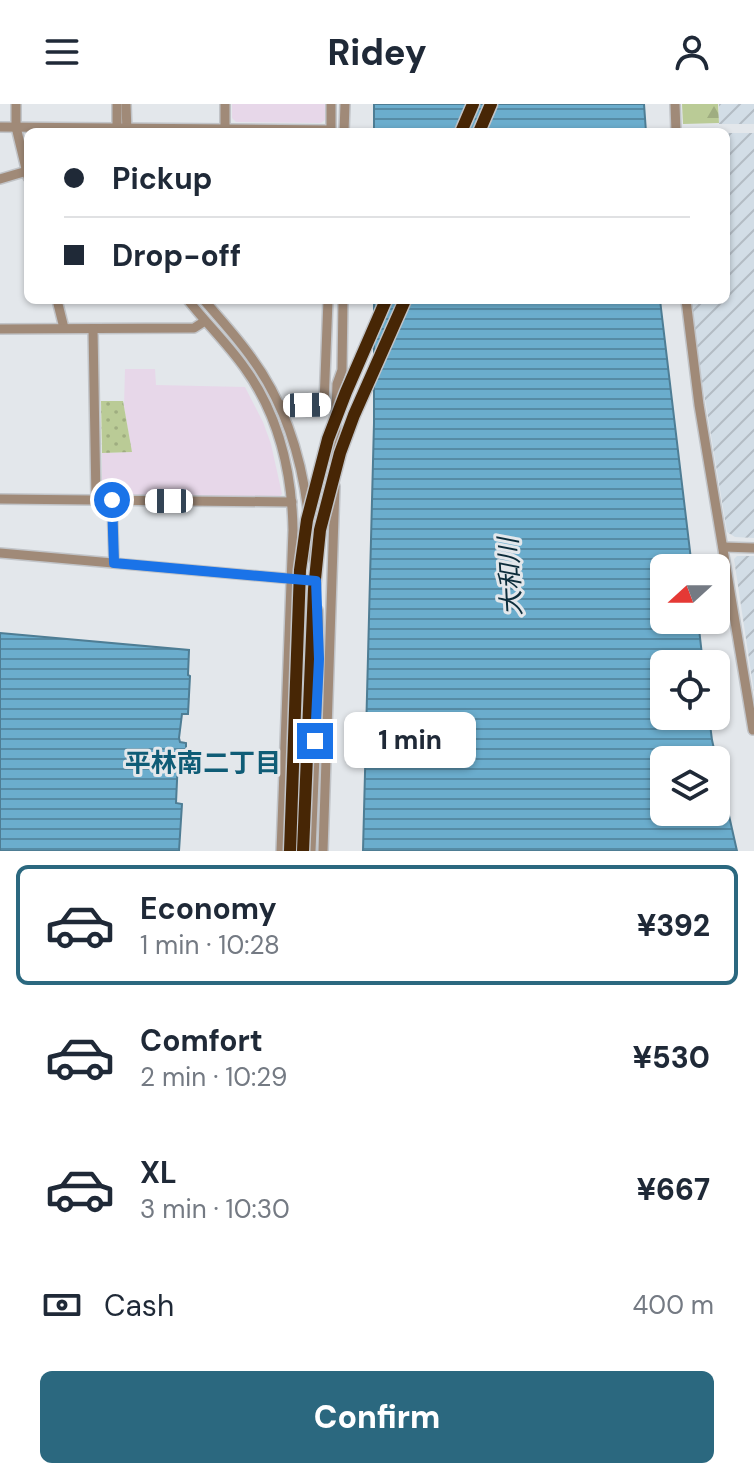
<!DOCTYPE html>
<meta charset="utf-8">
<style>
body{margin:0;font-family:"DM Sans","Noto Sans JP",sans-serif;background:#f6f6f7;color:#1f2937;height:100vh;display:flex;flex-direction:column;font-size:30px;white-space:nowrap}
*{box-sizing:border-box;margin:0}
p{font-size:26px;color:#747a83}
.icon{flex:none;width:44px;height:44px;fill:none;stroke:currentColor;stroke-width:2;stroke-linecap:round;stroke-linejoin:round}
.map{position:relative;height:747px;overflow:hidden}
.sheet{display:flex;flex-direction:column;background:#fff;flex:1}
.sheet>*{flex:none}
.hud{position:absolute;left:24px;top:24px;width:706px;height:176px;border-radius:12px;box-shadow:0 2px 6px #0004;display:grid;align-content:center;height:176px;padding:0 40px;background:#fff}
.needle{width:52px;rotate:249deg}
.controls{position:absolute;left:650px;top:450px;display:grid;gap:16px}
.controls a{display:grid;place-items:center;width:80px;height:80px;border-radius:12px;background:#fff;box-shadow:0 2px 6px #0004;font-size:40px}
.end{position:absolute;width:36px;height:36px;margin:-18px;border:10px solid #1a73e8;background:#fff;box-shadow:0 0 0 4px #fff}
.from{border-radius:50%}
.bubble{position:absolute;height:56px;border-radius:12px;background:#fff;box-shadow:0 2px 6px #0004;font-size:26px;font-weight:800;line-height:56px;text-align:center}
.car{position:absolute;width:24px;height:48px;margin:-24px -12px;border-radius:10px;box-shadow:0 0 6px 2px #0007;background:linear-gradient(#fff 24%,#345 0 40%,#fff 0 76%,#345 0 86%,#fff 0)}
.hud b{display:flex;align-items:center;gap:28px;height:76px;font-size:30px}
.hud b+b{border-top:2px solid #e0e1e3}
.hud i{width:20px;height:20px;background:#1f2937}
ul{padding:14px 0 0;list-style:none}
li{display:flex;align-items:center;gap:24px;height:120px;margin:0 16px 12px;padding:0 24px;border:4px solid transparent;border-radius:12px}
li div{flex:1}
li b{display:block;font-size:30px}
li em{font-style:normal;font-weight:800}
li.on{border-color:#2b687f}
li>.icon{width:72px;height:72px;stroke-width:1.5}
.pay{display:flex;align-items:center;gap:20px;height:88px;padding:0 40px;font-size:30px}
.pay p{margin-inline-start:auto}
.primary-button{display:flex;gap:16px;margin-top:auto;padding:16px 40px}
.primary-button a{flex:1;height:92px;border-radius:12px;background:#2b687f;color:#fff;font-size:32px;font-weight:800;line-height:92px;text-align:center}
header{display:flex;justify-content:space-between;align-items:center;height:104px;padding:0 40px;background:#fff;font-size:36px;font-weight:800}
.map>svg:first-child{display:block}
.industrial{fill:url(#industrial-furrows)}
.education{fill:#e7d7e9}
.forest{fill:url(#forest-firs)}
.park{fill:url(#park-dots)}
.water{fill:url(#water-rules);stroke:#4e7d94;stroke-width:2;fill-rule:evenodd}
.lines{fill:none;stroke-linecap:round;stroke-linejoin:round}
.minor-casing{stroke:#c1c4c8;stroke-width:12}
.highway-casing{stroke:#c1c4c8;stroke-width:15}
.minor{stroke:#a08a78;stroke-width:9}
.highway{stroke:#472605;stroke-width:12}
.highway-bridge-casing{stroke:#c1c4c8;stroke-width:15;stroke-linecap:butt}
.highway-bridge{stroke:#472605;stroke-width:12}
.route{stroke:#1a73e8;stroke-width:10}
.labels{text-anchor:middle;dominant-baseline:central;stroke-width:6;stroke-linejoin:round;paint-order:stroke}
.water-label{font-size:26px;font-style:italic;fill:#0d2d3b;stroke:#e3e7eb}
.neighbourhood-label{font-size:26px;font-weight:bold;fill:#0f5c76;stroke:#e3e7eb}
</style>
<header><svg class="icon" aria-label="menu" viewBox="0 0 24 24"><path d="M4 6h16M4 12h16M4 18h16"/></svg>Ridey<svg class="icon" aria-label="person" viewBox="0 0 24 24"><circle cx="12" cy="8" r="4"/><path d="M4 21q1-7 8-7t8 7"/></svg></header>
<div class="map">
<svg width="754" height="747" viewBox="0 0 754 747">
<defs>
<pattern id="industrial-furrows" width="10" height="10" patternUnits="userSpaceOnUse" patternTransform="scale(2)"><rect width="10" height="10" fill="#d2dde6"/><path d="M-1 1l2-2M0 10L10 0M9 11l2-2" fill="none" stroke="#b3bcc4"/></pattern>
<pattern id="forest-firs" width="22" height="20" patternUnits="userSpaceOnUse" patternTransform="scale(2)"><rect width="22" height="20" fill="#bacb96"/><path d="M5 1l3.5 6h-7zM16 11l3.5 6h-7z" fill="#9fad80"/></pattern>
<pattern id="park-dots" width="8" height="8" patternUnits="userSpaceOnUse" patternTransform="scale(2)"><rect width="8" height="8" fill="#bacb96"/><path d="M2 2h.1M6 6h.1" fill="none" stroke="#9fad80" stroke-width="1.8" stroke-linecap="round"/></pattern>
<pattern id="water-rules" width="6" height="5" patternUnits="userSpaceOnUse" patternTransform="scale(2)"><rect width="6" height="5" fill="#6badcd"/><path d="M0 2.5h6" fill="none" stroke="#568ba5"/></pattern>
</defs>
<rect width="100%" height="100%" fill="#e3e7eb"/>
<g class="industrial">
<rect x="719" y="0" width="35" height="20"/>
<path d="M726 29H754V434L735 433 727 428 698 253 690 196H726Z"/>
<path d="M737 452H754V588L734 455Z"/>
</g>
<g class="education">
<path d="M232 0H325V16L321 19 236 18 232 14Z"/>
<path d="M125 265H155L156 281 245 283 263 318 271 340 282 390 278 394 105 392 102 388V349L132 348 124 302Z"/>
</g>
<path class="forest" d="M682 0H718L719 19 683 20Z"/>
<path class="park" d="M101 297H123L132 348 102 349Z"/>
<g class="water">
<path d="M374 0H644L646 28H374Z"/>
<path d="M374 196H660L692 464H664V516H698L703 560H664V612H709L712 636 737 747H363L374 319ZM664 656H716V708H664Z"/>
<path d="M0 529 189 546 188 571 190 572 188 610H182L179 634 180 638 186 639V655H178L176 699 182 700 179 747H0Z"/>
</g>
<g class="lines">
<defs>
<g id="minor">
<path d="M16 0V23L28 73"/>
<path d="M117 0V28"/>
<path d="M126 0 127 28"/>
<path d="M225 0V24"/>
<path d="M675 0 676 28"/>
<path d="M0 23 331 26"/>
<path d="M331 28V0"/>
<path d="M344 28 345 0"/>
<path d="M0 75 27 67"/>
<path d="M57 196 64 224"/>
<path d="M188 196C206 219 227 239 244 263 279 311 292 368 293 426L281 747"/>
<path d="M204 196C220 215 237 233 251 253 285 299 301 351 308 407"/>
<path d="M686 196 699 301 753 626"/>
<path d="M0 225 194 224 205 217"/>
<path d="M93 225 96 396"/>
<path d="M280 301 324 300 328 196"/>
<path d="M336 308 337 280 342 266 343 196"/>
<path d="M335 356 336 322"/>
<path d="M0 395 292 398"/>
<path d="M112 396 114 459"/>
<path d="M309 422 313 455"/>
<path d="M723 443 754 444"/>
<path d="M0 449 316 477"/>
<path d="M311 747 319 555 318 506"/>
<path d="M323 747 335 382"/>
</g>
<g id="highway">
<path d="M461 28 473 0"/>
<path d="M479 28 491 0"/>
</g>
</defs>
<use href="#minor" class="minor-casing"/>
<use href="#highway" class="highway-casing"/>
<use href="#minor" class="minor"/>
<use href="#highway" class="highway"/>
<defs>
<g id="highway-bridge">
<path d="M290 747 300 466 307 416 328 335 346 288 386 196"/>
<path d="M303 747 314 485 320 426 340 349 354 311 405 196"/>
</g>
</defs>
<use href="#highway-bridge" class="highway-bridge-casing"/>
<use href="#highway-bridge" class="highway-bridge"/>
</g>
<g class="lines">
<path class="route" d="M112 396 114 459 316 477 319 555 315 637"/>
</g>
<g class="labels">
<g class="water-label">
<text transform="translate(510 473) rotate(-93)">大和川</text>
</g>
<g class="neighbourhood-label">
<text x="203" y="659">平林南二丁目</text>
</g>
</g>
</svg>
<div class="controls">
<a><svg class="needle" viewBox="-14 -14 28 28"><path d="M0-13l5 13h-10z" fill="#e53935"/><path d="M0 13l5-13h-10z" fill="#747a83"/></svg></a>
<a><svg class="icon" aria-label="locate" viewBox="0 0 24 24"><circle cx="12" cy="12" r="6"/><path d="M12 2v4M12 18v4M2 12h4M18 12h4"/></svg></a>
<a><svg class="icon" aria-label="layers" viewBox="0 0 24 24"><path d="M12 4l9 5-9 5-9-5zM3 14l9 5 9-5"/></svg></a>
</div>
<i class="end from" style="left:112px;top:396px"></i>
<i class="end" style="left:315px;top:637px"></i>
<div class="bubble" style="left:344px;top:608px;width:132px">1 min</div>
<i class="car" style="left:307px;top:301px;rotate:89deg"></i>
<i class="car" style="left:169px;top:397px;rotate:270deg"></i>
<div class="hud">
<b><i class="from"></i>Pickup</b>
<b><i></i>Drop-off</b>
</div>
</div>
<section class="sheet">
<ul>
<li class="on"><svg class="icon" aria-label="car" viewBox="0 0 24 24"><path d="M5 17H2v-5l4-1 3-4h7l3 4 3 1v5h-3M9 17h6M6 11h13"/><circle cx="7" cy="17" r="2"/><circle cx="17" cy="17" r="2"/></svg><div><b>Economy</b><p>1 min · 10:28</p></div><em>¥392</em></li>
<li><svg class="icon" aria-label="car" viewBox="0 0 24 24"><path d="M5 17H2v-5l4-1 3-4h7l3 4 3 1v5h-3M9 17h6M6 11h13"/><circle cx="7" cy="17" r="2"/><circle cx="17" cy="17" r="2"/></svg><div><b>Comfort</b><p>2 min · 10:29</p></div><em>¥530</em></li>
<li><svg class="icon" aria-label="car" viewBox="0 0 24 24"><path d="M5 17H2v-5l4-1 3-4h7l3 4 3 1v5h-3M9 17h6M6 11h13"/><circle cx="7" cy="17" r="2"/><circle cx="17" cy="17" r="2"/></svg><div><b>XL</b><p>3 min · 10:30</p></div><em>¥667</em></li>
</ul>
<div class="pay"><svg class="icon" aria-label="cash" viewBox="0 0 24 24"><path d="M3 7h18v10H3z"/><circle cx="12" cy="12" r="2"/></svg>Cash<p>400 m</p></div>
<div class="primary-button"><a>Confirm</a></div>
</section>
